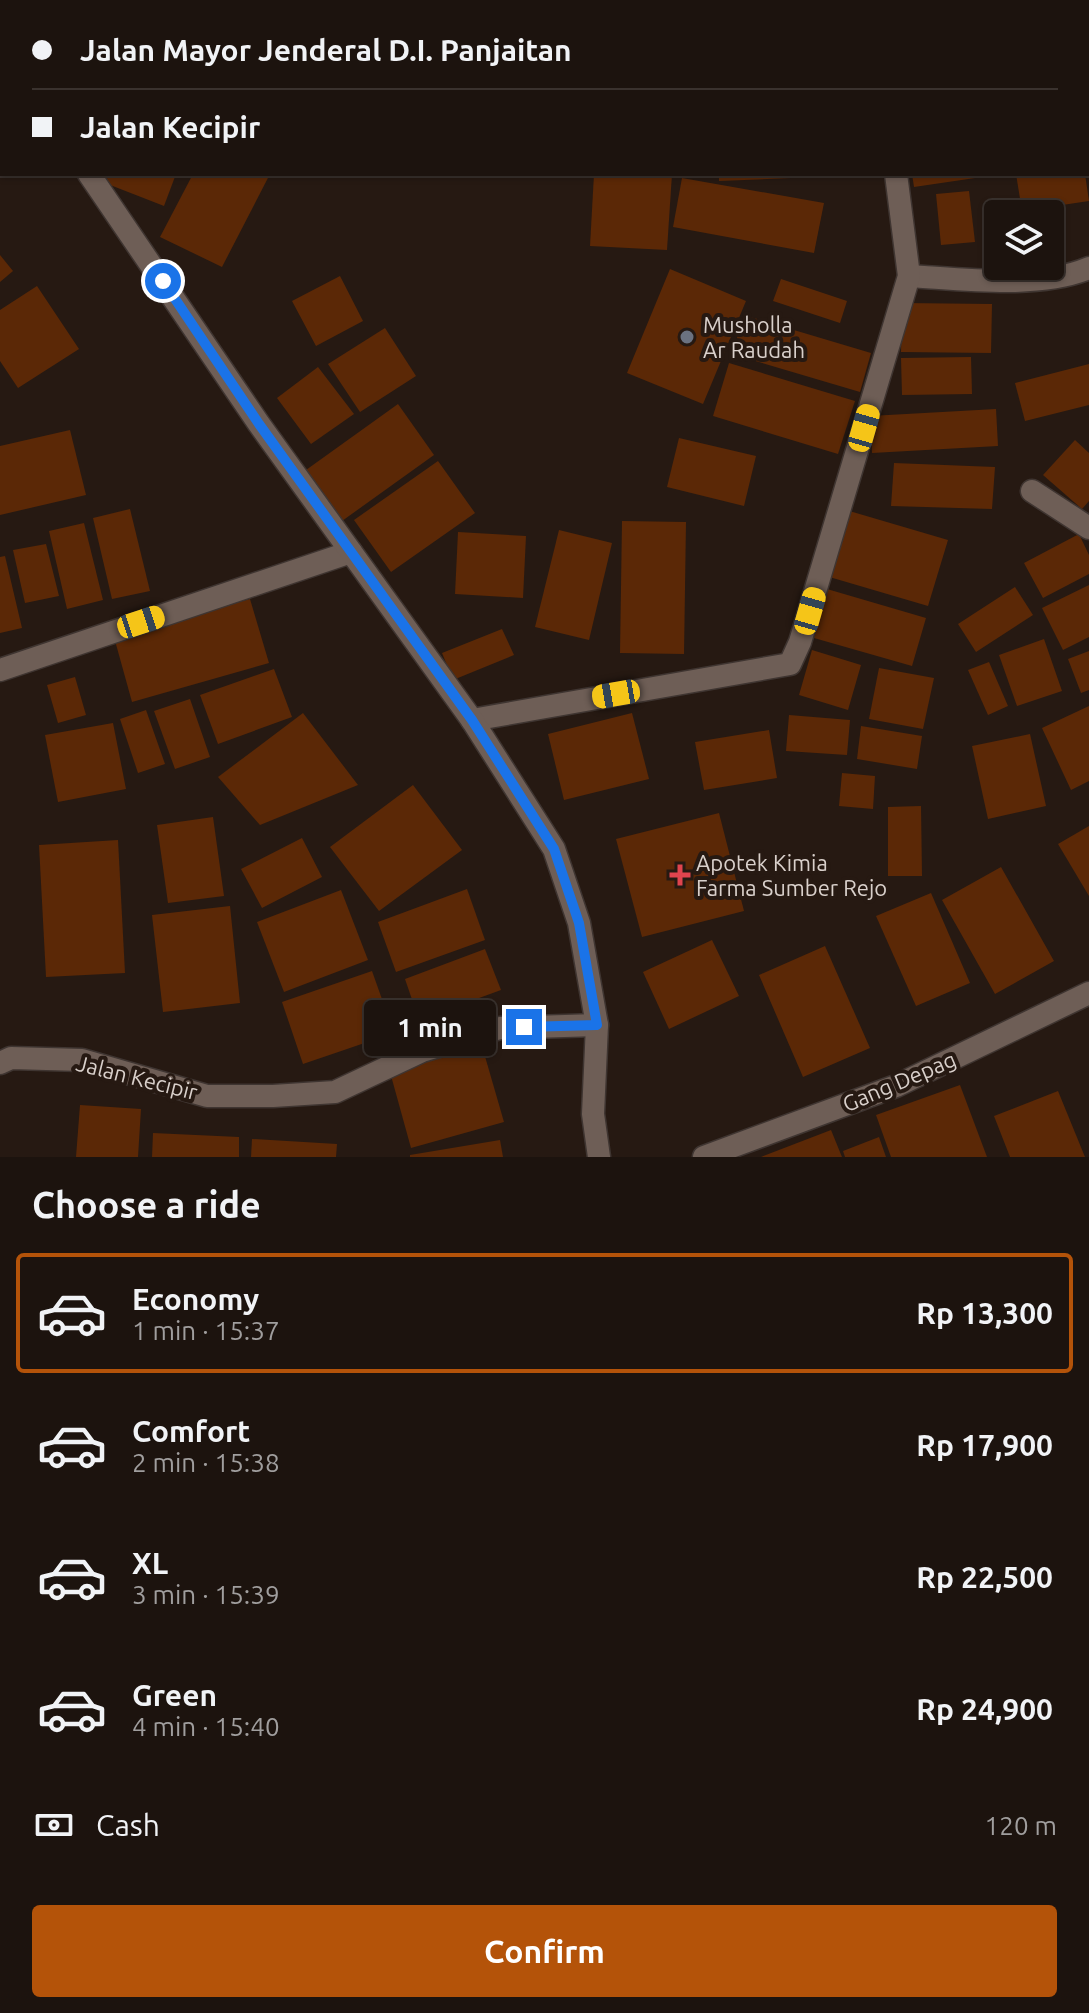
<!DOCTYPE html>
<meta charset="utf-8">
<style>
body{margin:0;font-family:Ubuntu,sans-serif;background:#29201c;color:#f1f3f6;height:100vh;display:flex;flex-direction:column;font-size:30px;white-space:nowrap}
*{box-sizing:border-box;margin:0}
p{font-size:26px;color:#a09e9e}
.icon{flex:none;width:44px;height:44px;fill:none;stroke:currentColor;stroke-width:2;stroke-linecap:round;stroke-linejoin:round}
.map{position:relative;height:1157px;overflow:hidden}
.side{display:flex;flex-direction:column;background:#1c130e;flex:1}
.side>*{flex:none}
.banner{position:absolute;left:0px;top:0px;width:1090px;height:176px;box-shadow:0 2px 6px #0004,0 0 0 2px #3a322e;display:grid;align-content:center;height:176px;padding:0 32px;background:#1c130e}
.buttons{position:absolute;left:984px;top:200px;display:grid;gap:16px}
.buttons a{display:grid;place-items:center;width:80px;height:80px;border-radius:8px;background:#1c130e;box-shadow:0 2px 6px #0004,0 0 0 2px #3a322e;font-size:40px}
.end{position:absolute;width:36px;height:36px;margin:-18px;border:10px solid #1a73e8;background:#fff;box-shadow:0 0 0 4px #fff}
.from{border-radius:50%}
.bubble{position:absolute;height:56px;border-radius:8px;background:#1c130e;box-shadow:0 2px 6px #0004,0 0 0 2px #3a322e;font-size:26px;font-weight:600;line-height:56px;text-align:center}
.car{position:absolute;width:24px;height:48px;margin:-24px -12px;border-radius:10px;box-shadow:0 0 6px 2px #0007;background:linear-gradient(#f5c518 24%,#345 0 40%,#f5c518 0 76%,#345 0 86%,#f5c518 0)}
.banner b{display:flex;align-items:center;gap:28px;height:76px;font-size:30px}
.banner b+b{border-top:2px solid #3a322e}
.banner i{width:20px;height:20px;background:#f1f3f6}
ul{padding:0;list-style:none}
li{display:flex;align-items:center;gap:24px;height:120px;margin:0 16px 12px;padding:0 16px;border:4px solid transparent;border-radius:8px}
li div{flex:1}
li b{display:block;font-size:30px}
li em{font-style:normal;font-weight:600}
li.on{border-color:#b45309}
li>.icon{width:72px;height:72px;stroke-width:1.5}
h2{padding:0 32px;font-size:36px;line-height:96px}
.pay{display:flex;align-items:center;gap:20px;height:88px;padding:0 32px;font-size:30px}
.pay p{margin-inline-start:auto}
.cta{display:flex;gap:16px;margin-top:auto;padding:16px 32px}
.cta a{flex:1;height:92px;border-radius:8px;background:#b45309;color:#fff;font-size:32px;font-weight:600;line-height:92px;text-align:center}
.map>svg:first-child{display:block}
.building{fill:#5b2806}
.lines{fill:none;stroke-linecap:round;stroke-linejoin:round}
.minor-casing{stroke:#3f3531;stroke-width:25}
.secondary-casing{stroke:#3f3531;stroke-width:25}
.minor{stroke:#6e5e56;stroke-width:22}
.secondary{stroke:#6e5e56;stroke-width:22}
.route{stroke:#1a73e8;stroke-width:10}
.worship-dot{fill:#6b7280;stroke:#261912;stroke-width:3}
.health-dot{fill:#e0444e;stroke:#261912;stroke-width:3}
.labels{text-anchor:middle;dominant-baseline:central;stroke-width:8;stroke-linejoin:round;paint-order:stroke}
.poi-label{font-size:22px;fill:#d9d0cb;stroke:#261912;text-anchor:start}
.street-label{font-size:22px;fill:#d9d0cb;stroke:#261912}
</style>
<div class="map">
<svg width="1089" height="1157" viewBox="0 0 1089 1157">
<rect width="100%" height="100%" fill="#261912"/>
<g class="building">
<path d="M109 174H176L164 206 105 183Z"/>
<path d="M193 174H270L222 267 160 237Z"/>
<path d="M594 174H672L667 250 590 246Z"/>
<path d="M719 174H791V178L719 181Z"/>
<path d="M912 174H982V177L914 187Z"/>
<path d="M1016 174H1085L1089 201 1022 211Z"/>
<path d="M682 178 824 203 814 253 673 227Z"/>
<path d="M969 191 975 242 941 245 936 194Z"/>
<path d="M0 255 13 271 0 282Z"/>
<path d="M670 269 746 301 703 404 627 373Z"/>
<path d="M340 276 363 321 316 346 292 301Z"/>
<path d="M781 279 847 301 840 323 773 301Z"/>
<path d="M37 286 79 349 18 388 0 361V310Z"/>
<path d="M902 303 992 304 991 353 901 352Z"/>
<path d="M744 315 871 353 860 392 732 354Z"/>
<path d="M385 328 416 376 360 412 328 364Z"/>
<path d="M971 357 972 394 902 395 901 358Z"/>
<path d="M729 363 855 401 838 454 713 416Z"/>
<path d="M1089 364V405L1025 421 1015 383Z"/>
<path d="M318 367 354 414 311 444 277 398Z"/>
<path d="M398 404 434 455 342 521 306 470Z"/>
<path d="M996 409 998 446 872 453 870 416Z"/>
<path d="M70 430 86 495 0 515V446Z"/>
<path d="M679 438 756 456 744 506 667 487Z"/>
<path d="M1075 440 1089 453V501L1082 509 1043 475Z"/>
<path d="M438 461 475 513 391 572 354 520Z"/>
<path d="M894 463 995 467 992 509 891 506Z"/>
<path d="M130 509 150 591 112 599 93 518Z"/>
<path d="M846 510 948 540 928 606 826 576Z"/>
<path d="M622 521 686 522 684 654 620 653Z"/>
<path d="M84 523 103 600 67 609 49 531Z"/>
<path d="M559 530 612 543 589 640 535 627Z"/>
<path d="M458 532 526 536 523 598 455 594Z"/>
<path d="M1079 534 1089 555V574L1043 598 1024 563Z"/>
<path d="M46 544 59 596 25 603 13 550Z"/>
<path d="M5 556 22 628 0 633V557Z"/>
<path d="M1089 585V637L1063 650 1042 608Z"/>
<path d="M1015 587 1033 615 976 652 958 624Z"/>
<path d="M827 589 926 618 912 666 814 638Z"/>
<path d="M250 599 269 663 132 702 114 637Z"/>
<path d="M502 629 514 655 453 680 442 653Z"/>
<path d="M1044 639 1062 691 1017 706 999 655Z"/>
<path d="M812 650 861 665 848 710 799 695Z"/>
<path d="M1089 651V690L1081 693 1068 659Z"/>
<path d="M989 662 1008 706 988 715 968 670Z"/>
<path d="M879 668 934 678 923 729 869 719Z"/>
<path d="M274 669 292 717 218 744 200 695Z"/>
<path d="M75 677 86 715 58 723 47 685Z"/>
<path d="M190 699 210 757 175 769 154 711Z"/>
<path d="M1089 706V781L1071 790 1042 728Z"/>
<path d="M146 710 165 764 138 773 120 719Z"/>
<path d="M303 713 358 785 260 825 218 777Z"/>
<path d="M632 713 649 779 564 800 548 734Z"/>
<path d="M789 715 850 720 847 755 786 751Z"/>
<path d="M113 723 126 789 58 802 45 735Z"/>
<path d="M861 726 922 736 917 769 857 759Z"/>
<path d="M769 730 777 778 704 790 695 742Z"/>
<path d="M1030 734 1046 806 988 819 972 746Z"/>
<path d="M842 773 875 776 873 809 839 806Z"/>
<path d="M413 785 462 850 379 911 330 847Z"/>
<path d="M921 806 922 876H888V807Z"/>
<path d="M719 813 744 911 642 937 616 839Z"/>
<path d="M213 817 224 896 168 903 157 825Z"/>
<path d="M1089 826V896L1058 844Z"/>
<path d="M302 838 322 877 262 908 241 869Z"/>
<path d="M118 840 125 973 46 977 39 845Z"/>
<path d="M1001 867 1054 961 995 994 942 900Z"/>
<path d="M467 889 485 940 396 972 378 922Z"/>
<path d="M341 890 368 960 284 992 257 922Z"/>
<path d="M931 893 970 983 916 1006 876 916Z"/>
<path d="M230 906 240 1003 163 1012 152 915Z"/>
<path d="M712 940 739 996 669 1029 643 972Z"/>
<path d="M825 946 870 1048 803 1077 759 975Z"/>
<path d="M485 949 501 990 419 1020 405 979Z"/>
<path d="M372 971 394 1033 303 1064 282 1002Z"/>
<path d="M482 1046 504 1122 411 1148 390 1072Z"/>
<path d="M960 1085 987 1157H891L876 1115Z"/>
<path d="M1058 1091 1085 1157H1010L994 1116Z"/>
<path d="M80 1105 141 1109 138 1157H76Z"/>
<path d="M831 1130 842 1157H761Z"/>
<path d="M153 1133 239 1137V1157H152Z"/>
<path d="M879 1137 886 1157H845L843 1151Z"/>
<path d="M252 1139 337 1144 336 1157H251Z"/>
<path d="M500 1140 503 1157H410V1155Z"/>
</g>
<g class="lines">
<defs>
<g id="minor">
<path d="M874 0V2"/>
<path d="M909 276C963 279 1040 289 1089 268"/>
<path d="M1032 491 1089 528"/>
<path d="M0 670 351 552"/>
<path d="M472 720 790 664 800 642 909 276 896 174"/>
<path d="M0 1063 11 1058 82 1060 207 1096H273L335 1092 422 1051 500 1028 597 1025"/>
<path d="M704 1157 896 1086 1089 993"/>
</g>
<g id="secondary">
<path d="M0 53 2 56"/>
<path d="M89 174 259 424 472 720 554 849 579 923 597 1025 593 1114 599 1157"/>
</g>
</defs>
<use href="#minor" class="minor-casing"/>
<use href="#secondary" class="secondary-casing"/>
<use href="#minor" class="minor"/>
<use href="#secondary" class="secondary"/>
</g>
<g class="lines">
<path class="route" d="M163 281 259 424 472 720 554 849 579 923 597 1025 524 1027"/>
</g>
<circle class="worship-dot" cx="687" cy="337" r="8"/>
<path class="health-dot" d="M676 863h8v8h8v8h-8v8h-8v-8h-8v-8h8z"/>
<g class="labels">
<g class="poi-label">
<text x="703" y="324">Musholla<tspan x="703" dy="25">Ar Raudah</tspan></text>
<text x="696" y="862">Apotek Kimia<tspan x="696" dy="25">Farma Sumber Rejo</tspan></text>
</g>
<g class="street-label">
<text transform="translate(137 1077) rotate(14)">Jalan Kecipir</text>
<text transform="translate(899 1081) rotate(-23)">Gang Depag</text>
</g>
</g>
</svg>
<div class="buttons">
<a><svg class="icon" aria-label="layers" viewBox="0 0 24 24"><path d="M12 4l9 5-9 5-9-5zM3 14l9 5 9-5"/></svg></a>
</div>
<i class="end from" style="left:163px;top:281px"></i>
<i class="end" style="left:524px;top:1027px"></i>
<div class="bubble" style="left:364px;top:1000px;width:132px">1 min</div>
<i class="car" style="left:864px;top:428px;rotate:16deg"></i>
<i class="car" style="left:810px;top:611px;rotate:16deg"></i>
<i class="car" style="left:141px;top:622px;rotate:72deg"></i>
<i class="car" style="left:616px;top:694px;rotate:260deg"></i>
<div class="banner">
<b><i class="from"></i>Jalan Mayor Jenderal D.I. Panjaitan</b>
<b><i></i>Jalan Kecipir</b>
</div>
</div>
<section class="side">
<h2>Choose a ride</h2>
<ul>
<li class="on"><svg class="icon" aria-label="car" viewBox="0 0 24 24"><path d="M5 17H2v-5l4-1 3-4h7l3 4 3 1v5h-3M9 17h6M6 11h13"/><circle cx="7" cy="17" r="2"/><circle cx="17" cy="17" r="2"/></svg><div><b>Economy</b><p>1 min · 15:37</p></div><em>Rp 13,300</em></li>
<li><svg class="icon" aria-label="car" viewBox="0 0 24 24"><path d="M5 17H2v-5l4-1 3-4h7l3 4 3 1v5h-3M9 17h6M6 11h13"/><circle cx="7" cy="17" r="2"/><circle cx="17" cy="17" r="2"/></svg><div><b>Comfort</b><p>2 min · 15:38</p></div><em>Rp 17,900</em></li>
<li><svg class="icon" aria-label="car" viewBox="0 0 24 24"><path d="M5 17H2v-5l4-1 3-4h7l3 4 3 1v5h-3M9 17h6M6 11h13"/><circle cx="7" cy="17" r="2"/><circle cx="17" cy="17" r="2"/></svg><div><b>XL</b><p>3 min · 15:39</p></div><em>Rp 22,500</em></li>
<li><svg class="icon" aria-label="car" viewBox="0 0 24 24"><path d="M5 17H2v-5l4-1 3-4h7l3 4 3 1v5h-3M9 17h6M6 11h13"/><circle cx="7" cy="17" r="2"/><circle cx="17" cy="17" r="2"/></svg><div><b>Green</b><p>4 min · 15:40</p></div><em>Rp 24,900</em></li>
</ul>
<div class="pay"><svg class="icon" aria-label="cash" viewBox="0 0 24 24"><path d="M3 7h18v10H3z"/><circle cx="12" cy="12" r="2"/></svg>Cash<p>120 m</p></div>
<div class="cta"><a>Confirm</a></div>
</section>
